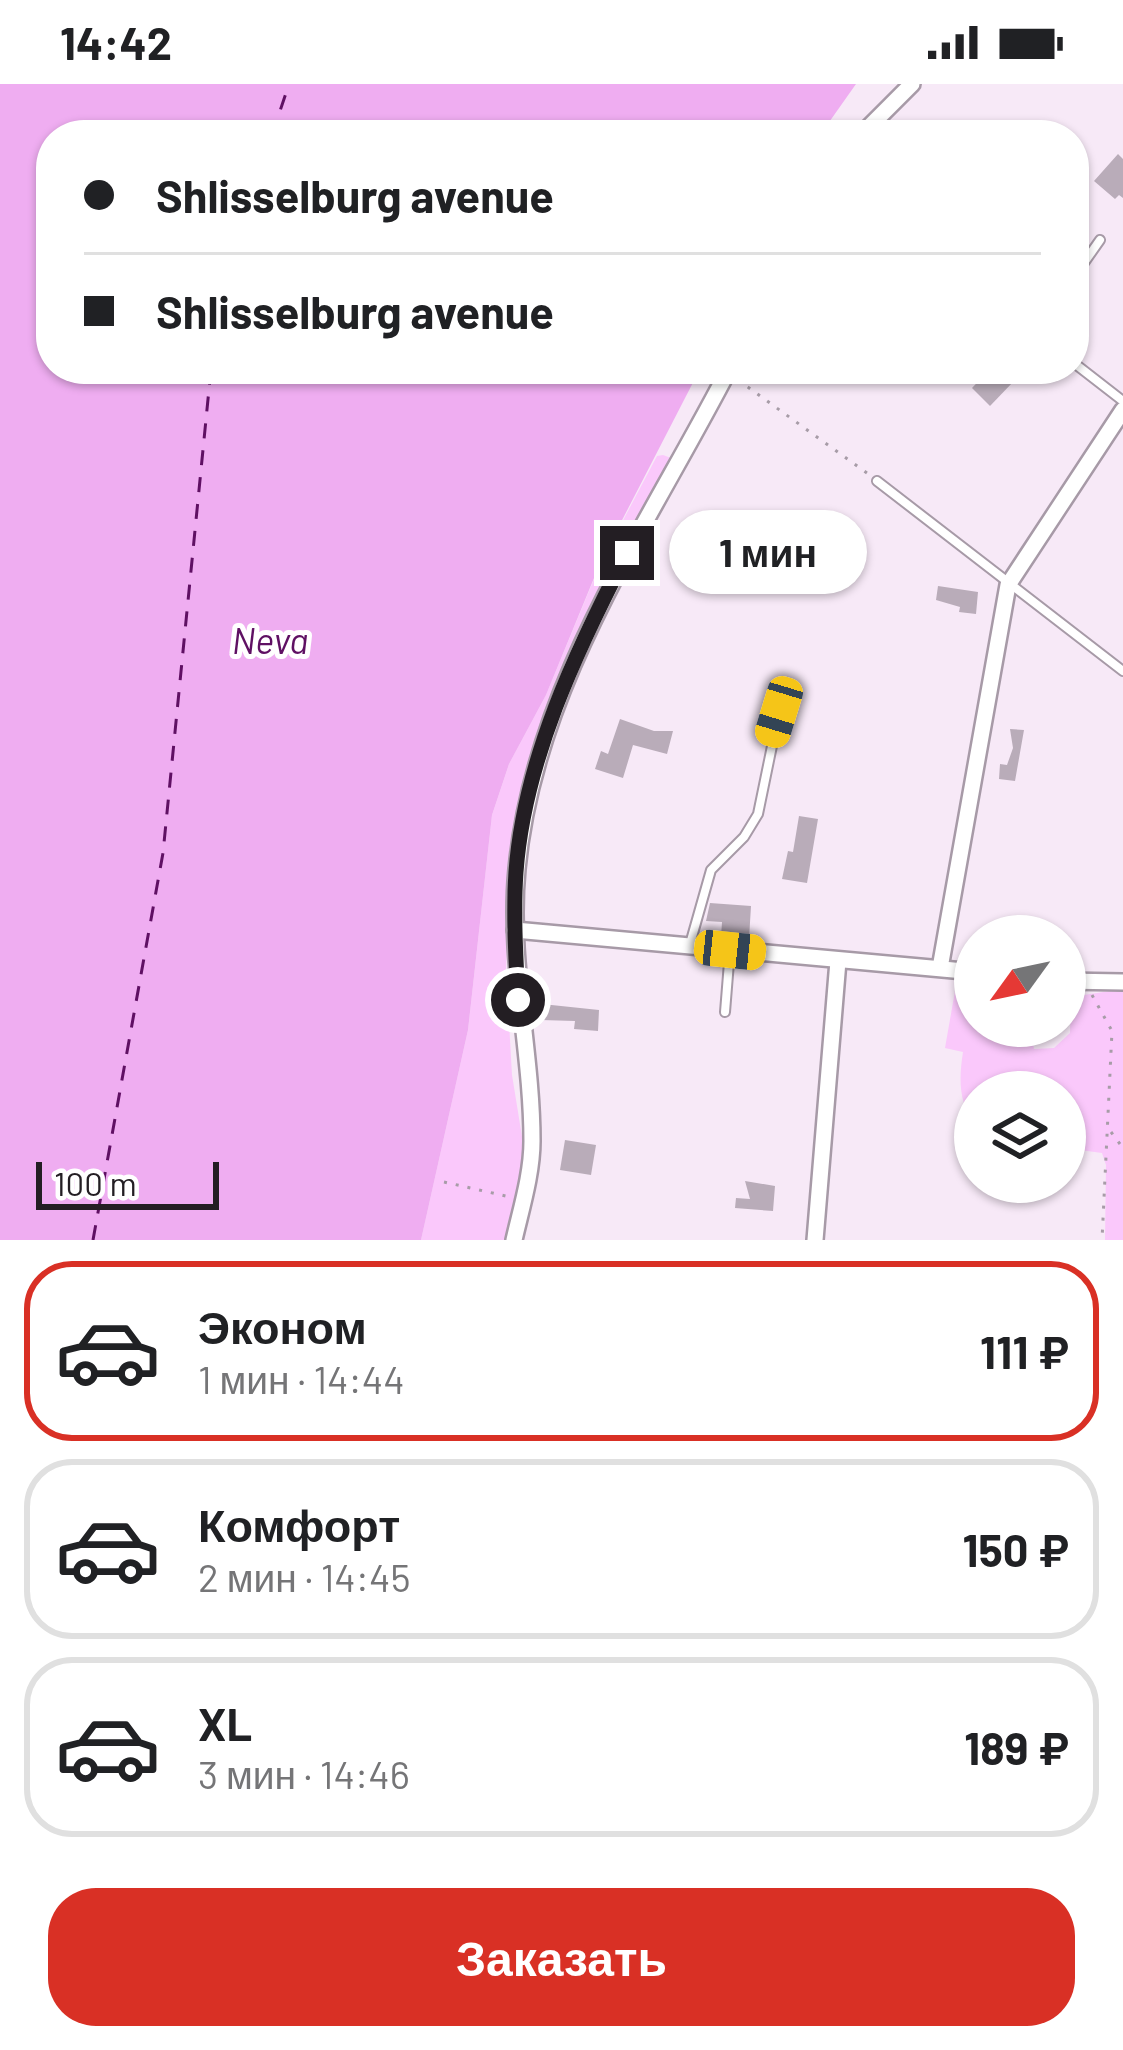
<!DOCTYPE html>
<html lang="ru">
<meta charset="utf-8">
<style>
body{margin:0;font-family:Barlow,sans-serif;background:#f6f6f6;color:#202124;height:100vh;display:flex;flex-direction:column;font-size:45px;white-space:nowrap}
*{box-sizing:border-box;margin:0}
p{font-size:39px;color:#757577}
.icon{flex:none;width:66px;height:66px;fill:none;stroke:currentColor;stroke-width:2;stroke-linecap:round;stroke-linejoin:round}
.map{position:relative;height:1156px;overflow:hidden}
.drawer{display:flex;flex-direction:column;background:#fff;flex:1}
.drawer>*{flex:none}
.guide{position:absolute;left:36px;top:36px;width:1053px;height:264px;border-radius:48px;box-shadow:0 3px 9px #0004;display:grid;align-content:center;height:264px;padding:0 48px;background:#fff}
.needle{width:78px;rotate:237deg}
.tools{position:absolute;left:954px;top:831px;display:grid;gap:24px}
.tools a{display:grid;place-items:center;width:132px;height:132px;border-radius:50%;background:#fff;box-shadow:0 3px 9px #0004;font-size:60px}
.scale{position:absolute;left:36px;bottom:30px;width:183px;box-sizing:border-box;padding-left:12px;border:6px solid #231e23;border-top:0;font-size:33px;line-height:42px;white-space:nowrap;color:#231e23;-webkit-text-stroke:9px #fff;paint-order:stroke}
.end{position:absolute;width:54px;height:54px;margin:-27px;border:15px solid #231e23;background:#fff;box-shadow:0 0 0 6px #fff}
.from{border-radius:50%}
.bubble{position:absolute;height:84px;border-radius:42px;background:#fff;box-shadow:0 3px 9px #0004;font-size:39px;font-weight:700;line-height:84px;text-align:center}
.car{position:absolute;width:36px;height:72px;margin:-36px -18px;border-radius:15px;box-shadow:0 0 9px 3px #0007;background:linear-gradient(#f5c518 24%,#345 0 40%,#f5c518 0 76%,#345 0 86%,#f5c518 0)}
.guide b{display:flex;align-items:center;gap:42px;height:114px;font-size:45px}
.guide b+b{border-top:3px solid #e0e0e0}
.guide i{width:30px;height:30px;background:#202124}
ul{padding:21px 0 0;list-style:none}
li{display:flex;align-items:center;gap:36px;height:180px;margin:0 24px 18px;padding:0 24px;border:6px solid #e0e0e0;border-radius:48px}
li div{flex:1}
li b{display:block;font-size:45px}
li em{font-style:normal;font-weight:700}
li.selected{border-color:#d93025}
li>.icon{width:108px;height:108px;stroke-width:1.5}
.action{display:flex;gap:24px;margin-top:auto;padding:24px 48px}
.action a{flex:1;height:138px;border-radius:48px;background:#d93025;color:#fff;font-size:48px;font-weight:700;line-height:138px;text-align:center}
.status{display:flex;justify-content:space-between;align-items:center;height:84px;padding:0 60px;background:#fff;direction:ltr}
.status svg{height:33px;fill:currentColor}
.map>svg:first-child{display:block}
.green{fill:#fac8fb}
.water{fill:#efadf1}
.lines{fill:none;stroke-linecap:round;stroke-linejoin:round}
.ferry{stroke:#5f1063;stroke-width:3;stroke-dasharray:15 12;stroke-linecap:butt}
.building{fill:#b9acb9}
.lane-casing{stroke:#a79aa7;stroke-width:12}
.street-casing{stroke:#a79aa7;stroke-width:20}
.path{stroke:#a79ca7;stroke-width:3;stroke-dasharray:3 9;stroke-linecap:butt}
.lane{stroke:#fff;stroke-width:8}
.street{stroke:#fff;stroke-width:15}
.route{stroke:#231e23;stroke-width:15}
.labels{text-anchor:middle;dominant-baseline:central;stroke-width:10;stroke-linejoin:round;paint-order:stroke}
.water-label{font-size:36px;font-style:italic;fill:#5f1063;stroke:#fff}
</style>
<div class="status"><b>14:42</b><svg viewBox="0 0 49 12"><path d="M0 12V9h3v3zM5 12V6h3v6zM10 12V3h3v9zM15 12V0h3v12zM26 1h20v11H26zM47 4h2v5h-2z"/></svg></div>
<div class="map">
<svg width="1123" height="1156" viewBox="0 0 1123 1156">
<rect width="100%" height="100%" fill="#f7e9f7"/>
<g class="green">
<path d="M663 371 671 374 658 407 533 684 511 769 506 885 512 991 525 1071 505 1156H421L468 946 492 731 509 680 546 611 601 478 657 372Z"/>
<path d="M975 905V942H1055L1049 947 1038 944 1031 948 1034 965 1054 964 1070 949 1071 913 1123 905V1156H1105L1106 1081 1102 1069 1065 1064V1008H975V1038C958 1020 959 993 963 968L945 964 955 907Z"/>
</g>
<path class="water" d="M0 0H856L820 51H51V285H700L601 477 546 611 509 680 492 731 468 946 421 1156H0Z"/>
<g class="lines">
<g class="ferry">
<path d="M272 51 289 0"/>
<path d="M93 1156 163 769 211 285"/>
</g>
</g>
<g class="building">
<path d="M1118 70 1123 75V114L1119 111 1115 115 1094 97Z"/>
<path d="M990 285H1002L1014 297 990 322 972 304Z"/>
<path d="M938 502 978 508 976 530 959 528 960 523 936 516Z"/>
<path d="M620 635 654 647H673L667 670 633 661 623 694 595 685 601 667 608 670Z"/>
<path d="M1010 645 1024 646 1015 697 999 695 1000 680 1007 681 1013 664Z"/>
<path d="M799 732 818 735 807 799 782 795 788 767 793 768Z"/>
<path d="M710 819 751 822 749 855 721 853 722 838 706 837Z"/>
<path d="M542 920 599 926 598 947 574 945 575 937 541 936Z"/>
<path d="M565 1056 596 1061 591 1091 560 1086Z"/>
<path d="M745 1097 775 1102 773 1127 735 1124 736 1114 750 1115Z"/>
</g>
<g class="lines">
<defs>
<g id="lane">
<path d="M1074 193 1100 156"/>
<path d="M1074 279 1123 317"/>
<path d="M877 397 1123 587"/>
<path d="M690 860 711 786 744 753 758 730 779 628"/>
<path d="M725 928 730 866"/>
</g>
<g id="street">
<path d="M861 51 912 0"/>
<path d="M515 846 975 888"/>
<path d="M940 884 1008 501 1123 326"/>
<path d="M1065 897 1123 898"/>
<path d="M514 1156C521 1125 532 1090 532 1057 532 966 508 877 517 785 534 601 647 444 729 285"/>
<path d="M815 1156 838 877"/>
</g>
</defs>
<use href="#lane" class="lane-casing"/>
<use href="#street" class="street-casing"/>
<g class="path">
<path d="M738 296 871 392"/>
<path d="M1092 911 1112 947 1102 1156"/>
<path d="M1111 1048 1123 1064"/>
<path d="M444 1098 510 1113"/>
</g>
<use href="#lane" class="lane"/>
<use href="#street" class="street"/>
</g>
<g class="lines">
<path class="route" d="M518 916C516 874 513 831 516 788 524 677 576 567 627 469"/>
</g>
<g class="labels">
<g class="water-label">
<text x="270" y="555">Neva</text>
</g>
</g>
</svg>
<div class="tools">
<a><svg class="needle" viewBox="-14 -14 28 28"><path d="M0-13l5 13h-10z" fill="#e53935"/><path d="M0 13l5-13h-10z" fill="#757577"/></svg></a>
<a><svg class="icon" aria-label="layers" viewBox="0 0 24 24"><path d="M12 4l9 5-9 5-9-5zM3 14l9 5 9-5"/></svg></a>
</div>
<div class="scale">100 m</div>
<i class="end from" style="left:518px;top:916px"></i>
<i class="end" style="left:627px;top:469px"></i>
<div class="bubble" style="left:669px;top:426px;width:198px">1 мин</div>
<i class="car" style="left:779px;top:628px;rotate:197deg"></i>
<i class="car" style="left:730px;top:866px;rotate:96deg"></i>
<div class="guide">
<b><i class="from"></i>Shlisselburg avenue</b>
<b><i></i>Shlisselburg avenue</b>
</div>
</div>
<section class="drawer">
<ul>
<li class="selected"><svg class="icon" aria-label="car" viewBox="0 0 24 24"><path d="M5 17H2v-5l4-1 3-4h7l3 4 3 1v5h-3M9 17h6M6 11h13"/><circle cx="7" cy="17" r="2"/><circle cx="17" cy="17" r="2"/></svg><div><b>Эконом</b><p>1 мин · 14:44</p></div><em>111 ₽</em></li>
<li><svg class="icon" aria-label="car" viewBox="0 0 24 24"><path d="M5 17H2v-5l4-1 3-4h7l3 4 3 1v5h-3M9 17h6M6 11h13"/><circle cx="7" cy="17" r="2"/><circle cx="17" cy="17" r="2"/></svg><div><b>Комфорт</b><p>2 мин · 14:45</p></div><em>150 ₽</em></li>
<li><svg class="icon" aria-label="car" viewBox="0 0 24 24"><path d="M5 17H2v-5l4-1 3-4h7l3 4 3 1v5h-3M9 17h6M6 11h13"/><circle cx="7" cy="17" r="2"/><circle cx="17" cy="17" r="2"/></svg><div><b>XL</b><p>3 мин · 14:46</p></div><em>189 ₽</em></li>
</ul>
<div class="action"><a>Заказать</a></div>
</section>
